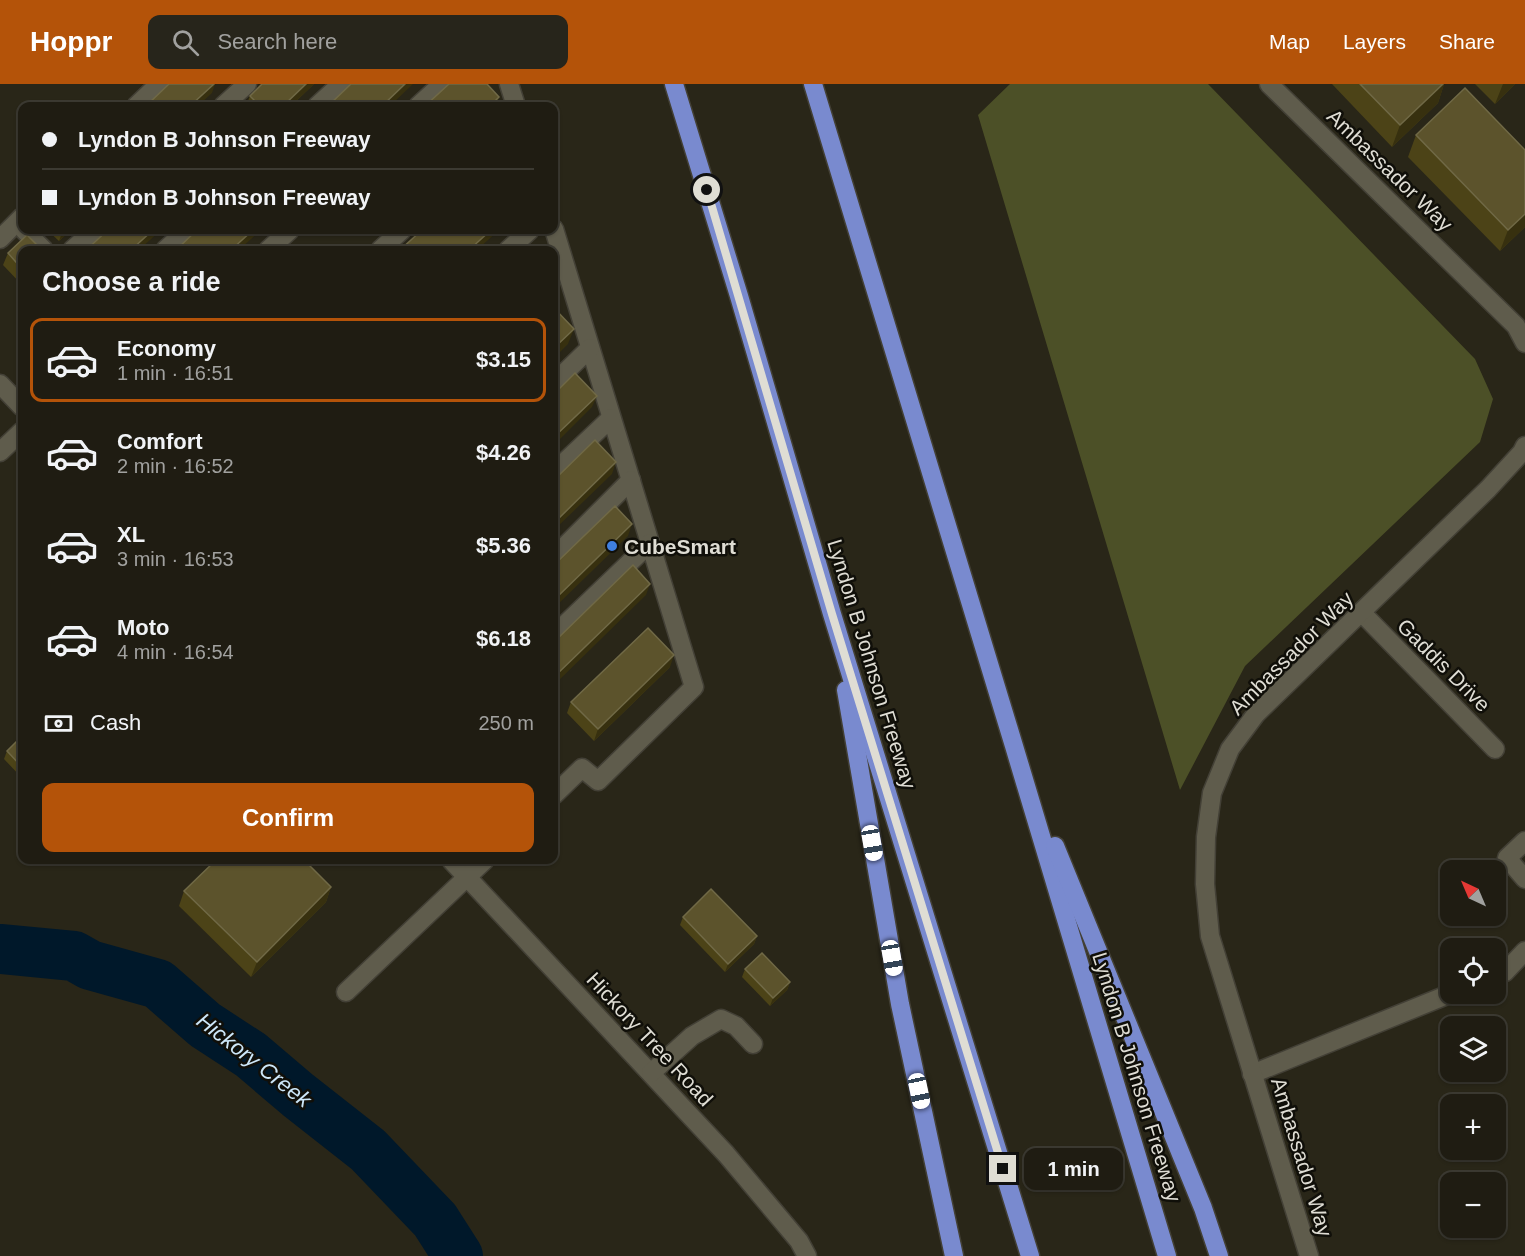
<!DOCTYPE html>
<meta charset="utf-8">
<style>
body{margin:0;font-family:Helvetica,sans-serif;background:#27251b;color:#f1f3f6;height:100vh;display:flex;flex-direction:column;font-size:22px;white-space:nowrap}
*{box-sizing:border-box;margin:0}
p{font-size:20px;color:#a1a19f}
.icon{flex:none;width:33px;height:33px;fill:none;stroke:currentColor;stroke-width:2;stroke-linecap:round;stroke-linejoin:round}
.map{position:relative;flex:1;overflow:hidden}
.details{position:absolute;left:18px;top:162px;width:540px;height:618px;display:flex;flex-direction:column;background:#1f1c12;border-radius:12px;box-shadow:0 2px 4px #0004,0 0 0 2px #3c3a32}
.details>*{flex:none}
.banner{position:absolute;left:18px;top:18px;width:540px;height:132px;border-radius:12px;box-shadow:0 2px 4px #0004,0 0 0 2px #3c3a32;display:grid;align-content:center;height:132px;padding:0 24px;background:#1f1c12}
.needle{width:39px;rotate:316deg}
.controls{position:absolute;left:1440px;top:776px;display:grid;gap:12px}
.controls a{display:grid;place-items:center;width:66px;height:66px;border-radius:12px;background:#1f1c12;box-shadow:0 2px 4px #0004,0 0 0 2px #3c3a32;font-size:30px}
.end{position:absolute;width:27px;height:27px;margin:-14px;border:8px solid #dfddd4;background:#111;box-shadow:0 0 0 3px #111}
.from{border-radius:50%}
.bubble{position:absolute;height:42px;border-radius:12px;background:#1f1c12;box-shadow:0 2px 4px #0004,0 0 0 2px #3c3a32;font-size:20px;font-weight:800;line-height:42px;text-align:center}
.car{position:absolute;width:18px;height:36px;margin:-18px -9px;border-radius:8px;box-shadow:0 0 4px 2px #0007;background:linear-gradient(#fff 24%,#345 0 40%,#fff 0 76%,#345 0 86%,#fff 0)}
.banner b{display:flex;align-items:center;gap:21px;height:57px;font-size:22px}
.banner b+b{border-top:2px solid #3c3a32}
.banner i{width:15px;height:15px;background:#f1f3f6}
ul{padding:0;list-style:none}
li{display:flex;align-items:center;gap:18px;height:84px;margin:0 12px 9px;padding:0 12px;border:3px solid transparent;border-radius:12px}
li div{flex:1}
li b{display:block;font-size:22px}
li em{font-style:normal;font-weight:800}
li.on{border-color:#b45309}
li>.icon{width:54px;height:54px;stroke-width:1.5}
h2{padding:0 24px;font-size:27px;line-height:72px}
.pay{display:flex;align-items:center;gap:15px;height:66px;padding:0 24px;font-size:22px}
.pay p{margin-inline-start:auto}
.button{display:flex;gap:12px;margin-top:auto;padding:12px 24px}
.button a{flex:1;height:69px;border-radius:12px;background:#b45309;color:#fff;font-size:24px;font-weight:800;line-height:69px;text-align:center}
header{display:flex;align-items:center;gap:36px;box-sizing:border-box;height:84px;padding:0 30px;background:#b45309;color:#fff}
header strong{font-size:28px}
nav{display:flex;gap:33px;margin-inline-start:auto;font-size:21px}
.search{width:420px;height:54px;background:#27251b;display:flex;align-items:center;gap:15px;box-sizing:border-box;padding:0 21px;border-radius:12px;color:#a1a19f;font-size:22px}
.map>svg:first-child{display:block}
.green{fill:#4c5027}
.lines{fill:none;stroke-linecap:round;stroke-linejoin:round}
.river{stroke:#00182a;stroke-width:50}
.minor-casing{stroke:#434036;stroke-width:21}
.highway-casing{stroke:#434036;stroke-width:21}
.minor{stroke:#5f5c4c;stroke-width:18}
.highway{stroke:#798acf;stroke-width:18}
.wall{fill:#4c4317}
.shaded-wall{fill:#37300f}
.building{fill:#5c532c;stroke:#706946;stroke-width:1.5}
.route{stroke:#dfddd4;stroke-width:8}
.shop-dot{fill:#3f7fe0;stroke:#100f09;stroke-width:2}
.labels{text-anchor:middle;dominant-baseline:central;stroke-width:5;stroke-linejoin:round;paint-order:stroke}
.street-label{font-size:21px;fill:#dfddd4;stroke:#100f09}
.poi-label{font-size:21px;font-weight:bold;fill:#dfddd4;stroke:#100f09;text-anchor:start}
.water-label{font-size:22px;font-style:italic;fill:#cde7f9;stroke:#100f09}
</style>
<header>
<strong>Hoppr</strong>
<div class="search"><svg class="icon" aria-label="search" viewBox="0 0 24 24"><circle cx="10" cy="10" r="6"/><path d="M15 15l6 6"/></svg>Search here</div>
<nav><a>Map</a><a>Layers</a><a>Share</a></nav>
</header>
<div class="map">
<svg width="1525" height="1172" viewBox="0 0 1525 1172">
<rect width="100%" height="100%" fill="#292618"/>
<path class="green" d="M1010 0H1208L1475 275 1493 315 1480 358 1245 582 1180 706 978 31Z"/>
<g class="lines">
<path class="river" d="M0 865 74 872 90 881 158 900 205 941 251 971 298 1011 368 1066 435 1136 458 1172"/>
<defs>
<g id="minor">
<path d="M509 0 516 22"/>
<path d="M1269 0 1516 242 1525 259"/>
<path d="M136 22 159 0"/>
<path d="M223 22 247 0"/>
<path d="M317 22 341 0"/>
<path d="M418 22 442 0"/>
<path d="M554 145 694 603 598 697 582 684 554 711"/>
<path d="M24 146 44 166"/>
<path d="M0 155 22 133"/>
<path d="M72 166 94 146"/>
<path d="M165 166 187 146"/>
<path d="M268 166 290 146"/>
<path d="M380 166 402 146"/>
<path d="M508 166 530 146"/>
<path d="M554 299 590 264"/>
<path d="M0 300 22 323"/>
<path d="M0 368 22 347"/>
<path d="M554 388 611 334"/>
<path d="M554 473 631 396"/>
<path d="M1362 529 1495 665"/>
<path d="M554 551 650 459"/>
<path d="M1525 757 1507 774 1525 795"/>
<path d="M451 776 726 1070 799 1157 807 1172"/>
<path d="M1496 891 1505 888 1525 867"/>
<path d="M346 908 485 776"/>
<path d="M651 989 692 952 721 935 736 942 753 960"/>
<path d="M1252 990 1452 909"/>
<path d="M1309 1172 1210 852 1205 800 1206 753 1212 709 1230 665 1256 630 1488 405 1522 368 1525 362"/>
</g>
<g id="highway">
<path d="M674 0 739 212 832 530 1030 1172"/>
<path d="M813 0 1014 662 1167 1172"/>
<path d="M846 606 900 920 954 1172"/>
<path d="M1055 762 1203 1124 1219 1172"/>
</g>
</defs>
<use href="#minor" class="minor-casing"/>
<use href="#highway" class="highway-casing"/>
<use href="#minor" class="minor"/>
<use href="#highway" class="highway"/>
</g>
<g class="wall">
<path d="M262 0H314L291 22H246L250 12Z"/>
<path d="M1332 0H1444L1438 19 1392 63Z"/>
<path d="M1475 0H1515L1495 20Z"/>
<path d="M1416 51 1525 66V143L1500 167 1408 73Z"/>
<path d="M47 146H71L59 157Z"/>
<path d="M22 166V201L3 181 8 169Z"/>
<path d="M670 583 594 657 567 629 571 618Z"/>
<path d="M22 652V694L4 675 7 667Z"/>
<path d="M331 803 326 818 251 893 179 822 184 807Z"/>
<path d="M683 833 757 852 754 860 725 888 680 841Z"/>
<path d="M745 885 790 898 787 906 770 922 742 893Z"/>
</g>
<g class="shaded-wall">
<path d="M214 0H215L212 9 198 22H190Z"/>
<path d="M306 0H314L291 22H283Z"/>
<path d="M405 0H413L390 22H382Z"/>
<path d="M1443 0H1444L1438 19 1392 63 1400 41Z"/>
<path d="M1503 0H1515L1495 20Z"/>
<path d="M499 13 496 22H490Z"/>
<path d="M1525 130V143L1500 167 1508 146Z"/>
<path d="M63 146H71L59 157Z"/>
<path d="M153 146H161L139 166H131Z"/>
<path d="M253 146H261L239 166H231Z"/>
<path d="M491 146H499L477 166H469Z"/>
<path d="M574 245 568 260 554 274V264Z"/>
<path d="M597 312 592 323 554 361V353Z"/>
<path d="M616 378 612 390 554 446V439Z"/>
<path d="M632 440 628 452 554 524V516Z"/>
<path d="M650 500 646 511 554 601V593Z"/>
<path d="M674 571 670 583 594 657 598 645Z"/>
<path d="M331 803 326 818 251 893 257 878Z"/>
<path d="M757 852 754 860 725 888 728 880Z"/>
<path d="M790 898 787 906 770 922 773 914Z"/>
</g>
<g class="building">
<path d="M169 0H214L190 22H146Z"/>
<path d="M262 0H306L283 22H260L250 12Z"/>
<path d="M351 0H405L382 22H328Z"/>
<path d="M449 0H487L499 13 490 22H425Z"/>
<path d="M1360 0H1443L1400 41Z"/>
<path d="M1465 4 1525 66V130L1508 146 1416 51Z"/>
<path d="M108 146H153L131 166H86Z"/>
<path d="M197 146H253L231 166H176Z"/>
<path d="M422 146H491L469 166H400Z"/>
<path d="M27 151 42 166H22V185L8 169Z"/>
<path d="M554 224 574 245 554 264Z"/>
<path d="M575 289 597 312 554 353V310Z"/>
<path d="M595 356 616 378 554 439V396Z"/>
<path d="M615 422 632 440 554 516V481Z"/>
<path d="M633 481 650 500 554 593V558Z"/>
<path d="M648 544 674 571 598 645 571 618Z"/>
<path d="M22 652V683L7 667Z"/>
<path d="M216 776H304L331 803 257 878 184 807Z"/>
<path d="M711 805 757 852 728 880 683 833Z"/>
<path d="M762 869 790 898 773 914 745 885Z"/>
</g>
<g class="lines">
<path class="route" d="M707 106 832 530 1003 1085"/>
</g>
<circle class="shop-dot" cx="612" cy="462" r="6"/>
<g class="labels">
<g class="street-label">
<text transform="translate(1390 86) rotate(44)">Ambassador Way</text>
<text transform="translate(1291 569) rotate(-45)">Ambassador Way</text>
<text transform="translate(872 580) rotate(73)">Lyndon B Johnson Freeway</text>
<text transform="translate(1444 581) rotate(45)">Gaddis Drive</text>
<text transform="translate(650 955) rotate(47)">Hickory Tree Road</text>
<text transform="translate(1137 993) rotate(73)">Lyndon B Johnson Freeway</text>
<text transform="translate(1302 1073) rotate(73)">Ambassador Way</text>
</g>
<g class="poi-label">
<text x="624" y="462">CubeSmart</text>
</g>
<g class="water-label">
<text transform="translate(254 976) rotate(38)">Hickory Creek</text>
</g>
</g>
</svg>
<div class="controls">
<a><svg class="needle" viewBox="-14 -14 28 28"><path d="M0-13l5 13h-10z" fill="#e53935"/><path d="M0 13l5-13h-10z" fill="#a1a19f"/></svg></a>
<a><svg class="icon" aria-label="locate" viewBox="0 0 24 24"><circle cx="12" cy="12" r="6"/><path d="M12 2v4M12 18v4M2 12h4M18 12h4"/></svg></a>
<a><svg class="icon" aria-label="layers" viewBox="0 0 24 24"><path d="M12 4l9 5-9 5-9-5zM3 14l9 5 9-5"/></svg></a>
<a>+</a>
<a>−</a>
</div>
<i class="end from" style="left:707px;top:106px"></i>
<i class="end" style="left:1003px;top:1085px"></i>
<div class="bubble" style="left:1024px;top:1064px;width:99px">1 min</div>
<i class="car" style="left:872px;top:759px;rotate:170deg"></i>
<i class="car" style="left:892px;top:874px;rotate:170deg"></i>
<i class="car" style="left:919px;top:1007px;rotate:168deg"></i>
<div class="banner">
<b><i class="from"></i>Lyndon B Johnson Freeway</b>
<b><i></i>Lyndon B Johnson Freeway</b>
</div>
<section class="details">
<h2>Choose a ride</h2>
<ul>
<li class="on"><svg class="icon" aria-label="car" viewBox="0 0 24 24"><path d="M5 17H2v-5l4-1 3-4h7l3 4 3 1v5h-3M9 17h6M6 11h13"/><circle cx="7" cy="17" r="2"/><circle cx="17" cy="17" r="2"/></svg><div><b>Economy</b><p>1 min · 16:51</p></div><em>$3.15</em></li>
<li><svg class="icon" aria-label="car" viewBox="0 0 24 24"><path d="M5 17H2v-5l4-1 3-4h7l3 4 3 1v5h-3M9 17h6M6 11h13"/><circle cx="7" cy="17" r="2"/><circle cx="17" cy="17" r="2"/></svg><div><b>Comfort</b><p>2 min · 16:52</p></div><em>$4.26</em></li>
<li><svg class="icon" aria-label="car" viewBox="0 0 24 24"><path d="M5 17H2v-5l4-1 3-4h7l3 4 3 1v5h-3M9 17h6M6 11h13"/><circle cx="7" cy="17" r="2"/><circle cx="17" cy="17" r="2"/></svg><div><b>XL</b><p>3 min · 16:53</p></div><em>$5.36</em></li>
<li><svg class="icon" aria-label="car" viewBox="0 0 24 24"><path d="M5 17H2v-5l4-1 3-4h7l3 4 3 1v5h-3M9 17h6M6 11h13"/><circle cx="7" cy="17" r="2"/><circle cx="17" cy="17" r="2"/></svg><div><b>Moto</b><p>4 min · 16:54</p></div><em>$6.18</em></li>
</ul>
<div class="pay"><svg class="icon" aria-label="cash" viewBox="0 0 24 24"><path d="M3 7h18v10H3z"/><circle cx="12" cy="12" r="2"/></svg>Cash<p>250 m</p></div>
<div class="button"><a>Confirm</a></div>
</section>
</div>
